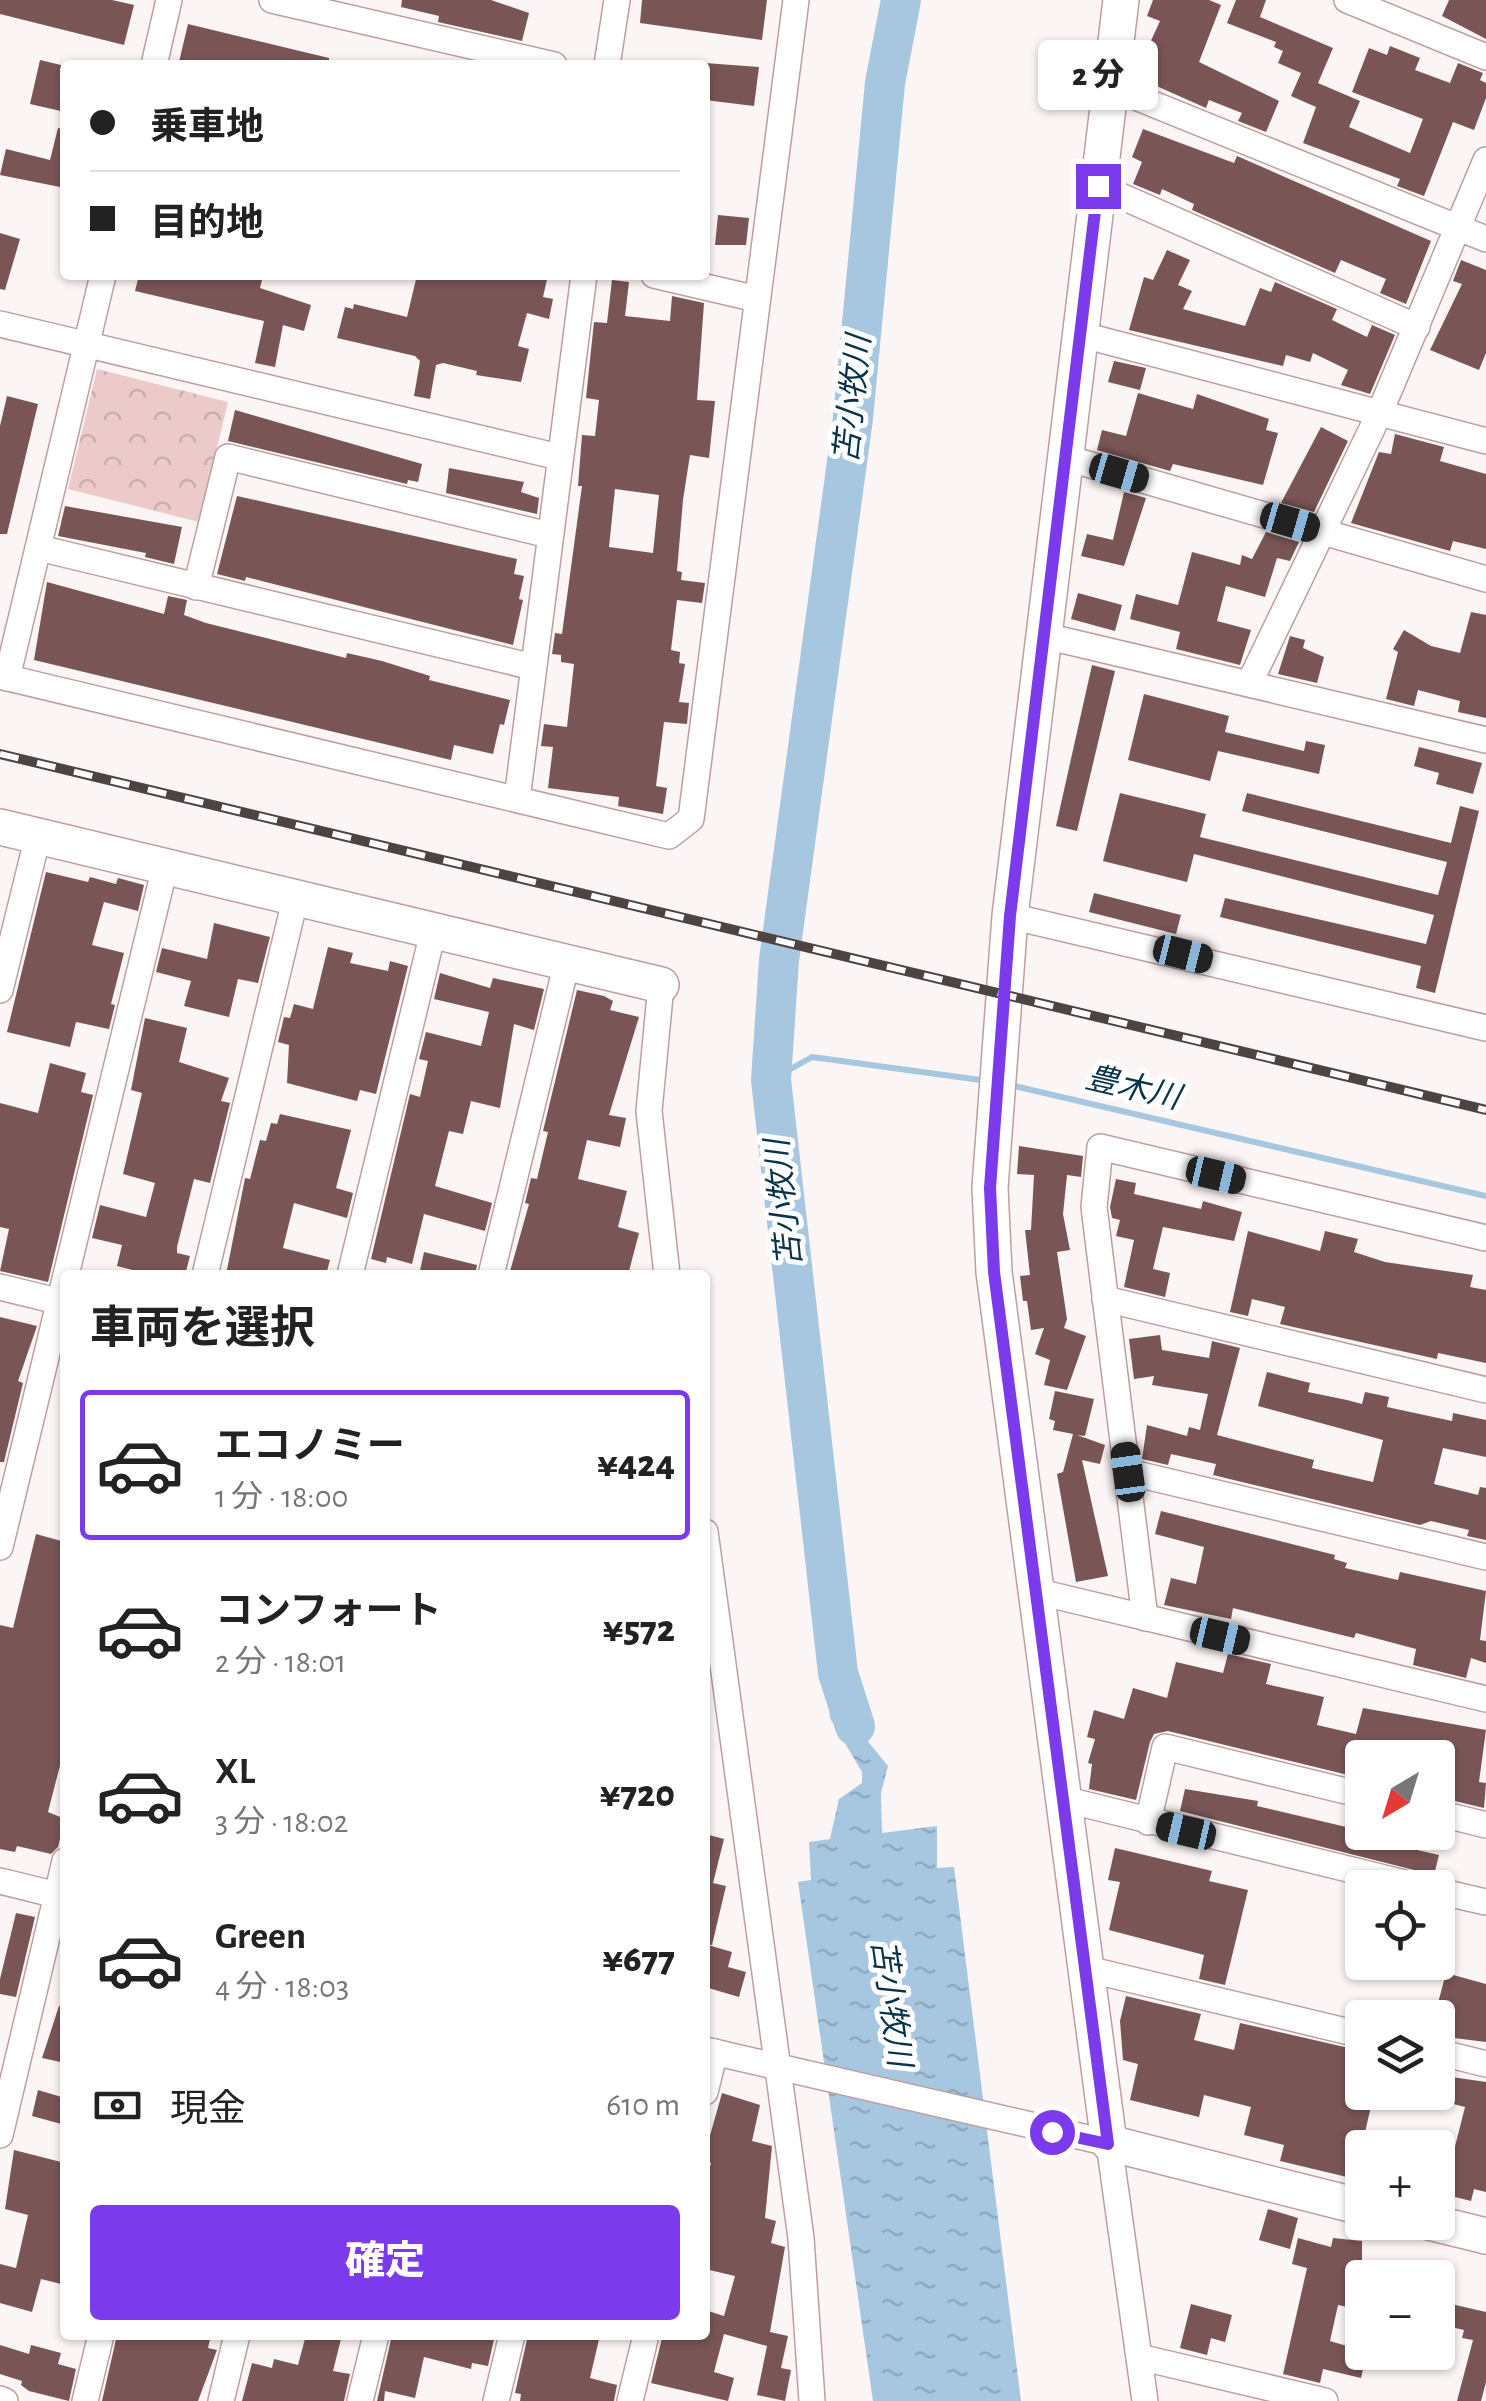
<!DOCTYPE html>
<html lang="ja">
<meta charset="utf-8">
<style>
body{margin:0;font-family:"Alegreya Sans","Noto Sans JP",sans-serif;background:#f2f2f2;color:#222;height:100vh;display:flex;flex-direction:column;font-size:38px;white-space:nowrap}
*{box-sizing:border-box;margin:0}
p{font-size:32px;color:#767676}
.icon{flex:none;width:55px;height:55px;fill:none;stroke:currentColor;stroke-width:2;stroke-linecap:round;stroke-linejoin:round}
.map{position:relative;flex:1;overflow:hidden}
.details{position:absolute;left:60px;top:1270px;width:650px;height:1070px;display:flex;flex-direction:column;background:#fff;border-radius:10px;box-shadow:0 2px 8px #0004}
.details>*{flex:none}
.guide{position:absolute;left:60px;top:60px;width:650px;height:220px;border-radius:10px;box-shadow:0 2px 8px #0004;display:grid;align-content:center;height:220px;padding:0 30px;background:#fff}
.needle{width:65px;rotate:218deg}
.fabs{position:absolute;left:1345px;top:1740px;display:grid;gap:20px}
.fabs a{display:grid;place-items:center;width:110px;height:110px;border-radius:10px;background:#fff;box-shadow:0 2px 8px #0004;font-size:50px}
.end{position:absolute;width:45px;height:45px;margin:-22px;border:12px solid #7c3aed;background:#fff;box-shadow:0 0 0 5px #fff}
.from{border-radius:50%}
.bubble{position:absolute;height:70px;border-radius:10px;background:#fff;box-shadow:0 2px 8px #0004;font-size:32px;font-weight:800;line-height:70px;text-align:center}
.car{position:absolute;width:30px;height:60px;margin:-30px -15px;border-radius:12px;box-shadow:0 0 8px 2px #0007;background:linear-gradient(#222 24%,#8ab4d8 0 40%,#222 0 76%,#8ab4d8 0 86%,#222 0)}
.guide b{display:flex;align-items:center;gap:35px;height:95px;font-size:38px}
.guide b+b{border-top:2px solid #e0e0e0}
.guide i{width:25px;height:25px;background:#222}
ul{padding:0;list-style:none}
li{display:flex;align-items:center;gap:30px;height:150px;margin:0 20px 15px;padding:0 10px;border:5px solid transparent;border-radius:10px}
li div{flex:1}
li b{display:block;font-size:38px}
li em{font-style:normal;font-weight:800}
li.on{border-color:#7c3aed}
li>.icon{width:90px;height:90px;stroke-width:1.5}
h2{padding:0 30px;font-size:45px;line-height:120px}
.pay{display:flex;align-items:center;gap:25px;height:110px;padding:0 30px;font-size:38px}
.pay p{margin-inline-start:auto}
.cta{display:flex;gap:20px;margin-top:auto;padding:20px 30px}
.cta a{flex:1;height:115px;border-radius:10px;background:#7c3aed;color:#fff;font-size:40px;font-weight:800;line-height:115px;text-align:center}
.map>svg:first-child{display:block}
.park{fill:url(#park-crowns)}
.water{fill:url(#water-ripples)}
.lines{fill:none;stroke-linecap:round;stroke-linejoin:round}
.stream{stroke:#a6c7df;stroke-width:6}
.river{stroke:#a6c7df;stroke-width:40}
.building{fill:#7a5556;fill-rule:evenodd}
.street-casing{stroke:#be9fa0;stroke-width:28}
.secondary-casing{stroke:#be9fa0;stroke-width:38}
.street{stroke:#fff;stroke-width:25}
.secondary{stroke:#fff;stroke-width:35}
.rail-casing{stroke:#4d4343;stroke-width:10}
.rail{stroke:#fff;stroke-width:6;stroke-dasharray:19;stroke-linecap:butt}
.route{stroke:#7c3aed;stroke-width:12}
.labels{text-anchor:middle;dominant-baseline:central;stroke-width:10;stroke-linejoin:round;paint-order:stroke}
.water-label{font-size:32px;font-style:italic;fill:#07334c;stroke:#fff}
</style>
<div class="map">
<svg width="1486" height="2401" viewBox="0 0 1486 2401">
<defs>
<pattern id="park-crowns" width="20" height="18" patternUnits="userSpaceOnUse" patternTransform="scale(2.5)"><rect width="20" height="18" fill="#eccaca"/><path d="M2 6a3 3 0 1 1 6 0M12 15a3 3 0 1 1 6 0" fill="none" stroke="#caadad"/></pattern>
<pattern id="water-ripples" width="26" height="14" patternUnits="userSpaceOnUse" patternTransform="scale(2.5)"><rect width="26" height="14" fill="#a6c7df"/><path d="M2 4q2-2 4 0t4 0M15 11q2-2 4 0t4 0" fill="none" stroke="#8faabf"/></pattern>
</defs>
<rect width="100%" height="100%" fill="#fcf5f5"/>
<path class="park" d="M97 369 228 402 199 522 68 489Z"/>
<path class="water" d="M826 1671 843 1678 866 1739 888 1766 881 1793 882 1833 937 1826V1868L954 1867 1021 2401H873L798 1882 811 1880 809 1842 830 1839 839 1799 862 1783V1772L830 1718Z"/>
<g class="lines">
<g class="stream">
<path d="M771 1080 812 1057 988 1081"/>
<path d="M1010 1085 1486 1196"/>
</g>
<path class="river" d="M855 1726 838 1673 771 1080 779 960 853 418 885 83 901 0"/>
</g>
<g class="building">
<path d="M0 0H112L134 5 124 45 0 14Z"/>
<path d="M402 0H491L529 13 522 41 438 22 439 16 401 7Z"/>
<path d="M642 0H767L762 40 640 23Z"/>
<path d="M1153 0H1209L1221 5 1199 62 1279 101 1266 132 1238 121 1242 113 1209 100 1206 108 1143 80 1145 75 1137 71 1160 21 1147 16Z"/>
<path d="M1236 0H1266L1260 17 1333 48 1318 83 1360 101 1349 127 1410 153 1423 119 1352 92 1369 48 1387 55 1390 46 1420 58 1415 70 1450 83 1458 63 1483 73 1480 80 1486 83V98L1474 130 1453 122 1424 196 1397 186 1400 179 1303 143 1316 107 1291 96 1301 73 1278 63 1283 51 1274 47 1276 42 1227 23Z"/>
<path d="M1449 0H1486V39L1442 16Z"/>
<path d="M188 24 329 58V65L179 62Z"/>
<path d="M40 60 65 66V112L30 104Z"/>
<path d="M705 63 759 67 754 106 705 100Z"/>
<path d="M58 128 65 129V188L0 175 6 149 50 160Z"/>
<path d="M1143 129 1234 163 1237 156 1431 241 1406 304 1380 293 1386 279 1341 260 1335 273 1192 210 1194 204 1162 189 1160 195 1133 184 1142 162 1132 157Z"/>
<path d="M718 215 749 218 746 245H715Z"/>
<path d="M0 233 20 239 5 290 0 289Z"/>
<path d="M1167 250 1190 260 1178 285 1192 291 1183 309 1245 326 1260 288 1271 292 1275 282 1337 309 1332 320 1367 337 1372 325 1395 335 1370 394 1341 385 1348 370 1313 353 1310 362 1286 355 1283 366 1129 330 1144 277 1153 280Z"/>
<path d="M1461 260 1486 270V353L1479 370 1430 350 1462 284 1453 281Z"/>
<path d="M139 275H239L262 280 260 288 311 305 304 331 283 325 275 367 255 363 264 321 135 291Z"/>
<path d="M417 275H548L543 297 553 299 549 319 527 313 518 346 529 349 521 382 476 375 477 371 443 363 436 365 430 399 414 396 420 361 415 356 337 338 345 307 353 309 354 304 407 317Z"/>
<path d="M612 280 629 282 625 316 670 321 672 296 704 303 697 400 715 401 709 458 690 455 683 500 677 571 682 572 681 580 705 583 702 603 677 600 671 650 680 652 679 663 685 664 679 702 689 703 687 724 664 722 656 786 667 788 663 814 618 806 619 797 548 788 553 747 541 746 544 724 567 727 574 664 561 662V655L552 654 555 633 562 634 582 486H578L582 435 595 436 599 400 586 398 594 322 607 323ZM615 489 659 495 653 553 609 547Z"/>
<path d="M1114 361 1146 368 1140 390 1108 382Z"/>
<path d="M1138 393 1193 409 1197 394 1269 419 1266 430 1278 433 1263 485 1173 464 1170 471 1097 450 1102 430 1126 436Z"/>
<path d="M7 396 38 404 7 534H0V426Z"/>
<path d="M235 410 422 464 418 482 408 480 407 484 228 441Z"/>
<path d="M1321 427 1348 441 1314 512 1281 503Z"/>
<path d="M1395 434 1444 447 1440 461 1486 474V549L1453 541 1450 551 1351 523 1379 452 1391 454Z"/>
<path d="M449 468 524 482 521 492 539 498 537 514 446 493Z"/>
<path d="M1124 492 1146 498 1124 566 1081 556 1087 534 1113 540Z"/>
<path d="M237 496 517 559 514 574 524 576 519 599 523 600 513 645 246 577 245 581 217 574Z"/>
<path d="M65 506 182 527 174 564 145 557 146 553 58 536Z"/>
<path d="M1266 532 1299 542 1290 561 1277 558 1265 597 1226 586 1217 621 1251 630 1240 665 1176 649 1180 632 1130 619 1136 594 1178 605 1192 552 1240 565 1242 555 1252 559Z"/>
<path d="M47 582 164 614 168 596 187 600 184 615 206 623 346 658 347 653 382 661 430 676 429 680 510 700 504 725 500 724 493 754 454 745 451 760 34 660Z"/>
<path d="M1078 593 1122 605 1115 631 1071 619Z"/>
<path d="M1471 612 1486 615V718L1458 712 1460 701 1418 690 1414 706 1386 699 1398 652 1393 649 1404 630 1431 646 1460 653Z"/>
<path d="M1290 636 1305 640 1303 648 1324 657 1317 683 1278 674Z"/>
<path d="M1092 665 1115 671 1077 831 1056 826Z"/>
<path d="M1144 694 1229 716 1225 732 1304 751 1306 741 1325 745 1319 774 1218 751 1210 781 1128 760Z"/>
<path d="M1419 747 1482 763 1473 794 1436 784 1439 773 1414 766Z"/>
<path d="M1120 793 1206 814 1200 837 1438 895 1447 862 1242 811 1247 793 1451 843 1460 806 1479 811 1435 993 1416 988 1421 966 1220 917 1225 898 1426 944 1434 915 1194 854 1187 882 1103 861Z"/>
<path d="M46 872 88 882 90 877 116 884 118 878 144 885 138 911 104 902 92 945 124 953 111 1004 115 1005 109 1029 76 1022 70 1047 7 1032Z"/>
<path d="M1094 893 1181 915 1176 934 1089 912Z"/>
<path d="M214 923 270 937 258 983 238 979 229 1017 184 1006 191 981 156 972 162 948 207 959Z"/>
<path d="M328 947 353 953 350 963 388 971 390 961 408 966 376 1094 360 1090 357 1101 287 1083 289 1045 278 1042 284 1017 290 1018 294 1004 313 1009Z"/>
<path d="M440 973 490 988 493 978 544 989 534 1030 514 1024 500 1108 471 1101 463 1134 449 1131 435 1186 492 1203 485 1231 424 1214 412 1264 387 1257 386 1263 371 1259 410 1094 420 1097 428 1061 419 1059 426 1032 481 1046 489 1012 434 999Z"/>
<path d="M577 990 604 996 613 1001 610 1010 639 1017 609 1115 626 1118 620 1147 587 1140 578 1179 627 1191 618 1227 639 1233 628 1275H509L529 1204 525 1203 531 1178 537 1179 548 1132 543 1131Z"/>
<path d="M145 1018 187 1028 179 1062 229 1078 221 1101 230 1103 210 1183 194 1179 177 1247V1253L190 1256 185 1275H152L117 1266 122 1245 92 1238 100 1205 146 1217 155 1183 123 1174 142 1093 131 1090Z"/>
<path d="M50 1063 86 1073 81 1092 93 1095 48 1282 0 1271 9 1229 0 1227V1103L38 1113Z"/>
<path d="M280 1114 351 1130 336 1188 353 1193 347 1218 294 1203 283 1248 330 1260 326 1275H226L245 1178 250 1179 260 1140 266 1141 271 1123 277 1124Z"/>
<path d="M1019 1146 1083 1156 1081 1177 1067 1175 1063 1214 1070 1250 1057 1252 1067 1319 1064 1328 1086 1336 1067 1390 1044 1385 1050 1360 1035 1354 1044 1328 1031 1330 1027 1301H1023L1020 1276 1030 1275 1025 1230H1031L1034 1175 1017 1174Z"/>
<path d="M1116 1179 1136 1183 1134 1194 1201 1209 1203 1201 1242 1212 1234 1241 1163 1227 1153 1269 1170 1273 1165 1297 1124 1287 1134 1240 1116 1236 1120 1220 1112 1218 1110 1207Z"/>
<path d="M1248 1231 1320 1251 1325 1231 1358 1239 1354 1252 1385 1262 1473 1275 1470 1287 1486 1290V1363L1438 1353 1437 1359 1280 1324 1285 1307 1252 1299 1248 1316 1230 1312Z"/>
<path d="M424 1252 477 1265 475 1275H419Z"/>
<path d="M0 1317 37 1326 18 1381 23 1383 4 1462H0Z"/>
<path d="M1160 1335 1162 1350 1209 1358 1212 1341 1240 1348 1217 1435 1314 1460 1312 1468 1373 1482 1383 1440 1258 1406 1267 1372 1310 1383 1308 1392 1347 1400 1362 1404 1365 1392 1389 1397 1387 1407 1452 1421 1453 1413 1486 1420V1457L1443 1448 1434 1484 1478 1495 1480 1487 1486 1488V1540L1467 1536 1469 1530 1431 1521 1420 1525 1213 1475 1216 1464 1171 1454 1168 1465 1142 1459 1147 1425 1187 1436 1189 1427 1200 1430 1208 1394 1152 1385 1154 1376 1134 1379 1129 1339Z"/>
<path d="M1055 1391 1094 1399 1085 1436 1077 1435 1105 1445 1100 1464 1082 1460 1108 1576 1076 1582 1057 1474 1063 1472 1073 1434 1053 1430 1055 1421 1049 1419Z"/>
<path d="M1161 1511 1335 1555 1334 1559 1347 1563 1345 1568 1398 1580 1400 1572 1486 1591 1480 1640 1486 1641V1663L1471 1658 1466 1678 1413 1665 1416 1649 1356 1633 1354 1638 1233 1608 1231 1619 1164 1605 1171 1578 1196 1584 1204 1547 1155 1534Z"/>
<path d="M36 1534 65 1542V1746L48 1812 65 1819 58 1847 51 1854 17 1846 15 1852 0 1849V1625L13 1628Z"/>
<path d="M1228 1654 1271 1664 1266 1684 1324 1697 1317 1725 1356 1734 1363 1708 1486 1730 1479 1782 1486 1783 1484 1808 1438 1797V1753L1400 1744 1386 1742 1383 1752 1355 1745 1348 1775 1168 1731 1154 1734 1150 1742 1136 1800 1089 1789 1092 1764 1088 1763 1095 1739 1087 1737 1094 1710 1124 1719 1133 1688 1167 1698 1176 1662 1223 1673Z"/>
<path d="M1185 1789 1258 1801 1257 1806 1393 1838 1391 1844 1439 1855 1434 1875 1180 1811Z"/>
<path d="M705 1834 724 1839 713 1883 726 1886 712 1945 705 1944Z"/>
<path d="M1115 1848 1212 1871 1209 1881 1248 1890 1225 1985 1199 1979 1204 1955 1109 1930 1120 1882 1108 1880Z"/>
<path d="M16 1913 35 1917 16 1997 0 1994V1979Z"/>
<path d="M708 1945 732 1952 728 1967 746 1972 739 1997 705 1987Z"/>
<path d="M1446 1973 1486 1984V2042L1438 2036 1434 2018Z"/>
<path d="M1126 1996 1201 2014 1194 2040 1234 2050 1240 2023 1362 2051V2096L1373 2098 1358 2162 1351 2160 1347 2177 1280 2161 1284 2145 1244 2135 1251 2107 1204 2095 1199 2117 1130 2100 1138 2064 1123 2060 1120 2021Z"/>
<path d="M59 2006 65 2007V2063L42 2058Z"/>
<path d="M1438 2075 1486 2082V2192L1474 2189 1471 2201 1443 2194 1465 2107 1438 2100Z"/>
<path d="M38 2090 65 2098V2125L32 2116Z"/>
<path d="M722 2093 760 2105 752 2141 772 2146 765 2218 776 2221 771 2243 785 2247 770 2332 788 2336 781 2368 791 2370 785 2401 757 2395 767 2346 724 2334 714 2372 734 2378 728 2401 651 2383 662 2338 705 2335V2310L724 2316 735 2276 705 2269V2185L711 2163 705 2161V2138L709 2139Z"/>
<path d="M14 2150 65 2163V2285L41 2279 32 2312 0 2303V2264L16 2268 28 2215 5 2209Z"/>
<path d="M1268 2209 1298 2218 1290 2249 1259 2240Z"/>
<path d="M1298 2238 1331 2247 1333 2238 1362 2241V2310L1338 2305 1330 2341 1367 2352 1361 2378 1323 2369 1320 2383 1283 2374 1307 2268 1292 2264Z"/>
<path d="M1438 2301 1486 2312V2382L1481 2401H1457L1473 2340 1462 2338 1464 2330 1438 2324Z"/>
<path d="M1191 2304 1232 2315 1225 2342 1211 2338 1207 2355 1180 2348Z"/>
<path d="M117 2335H211L208 2348 217 2350 198 2401H102Z"/>
<path d="M306 2335H342L333 2371 350 2374 344 2401H242L252 2363 272 2368 274 2359 298 2365Z"/>
<path d="M392 2335H495L488 2366 472 2363 471 2369 424 2357 415 2398 385 2391 384 2401H377Z"/>
<path d="M528 2335H600L590 2378 617 2385 614 2401H520L521 2394 515 2393Z"/>
<path d="M0 2345 29 2354 31 2345 61 2353 58 2364 76 2369 69 2401 29 2391 21 2385 22 2381 0 2374Z"/>
</g>
<g class="lines">
<defs>
<g id="street">
<path d="M272 0 554 65"/>
<path d="M1347 0 1486 57"/>
<path d="M154 65 169 0"/>
<path d="M607 65 617 0"/>
<path d="M1111 87 1486 239"/>
<path d="M1098 186 1417 327"/>
<path d="M654 275 757 299"/>
<path d="M0 324 559 457"/>
<path d="M1079 334 1486 441"/>
<path d="M1063 457 1486 579"/>
<path d="M39 548 533 667"/>
<path d="M196 587 228 457 549 535"/>
<path d="M1041 635 1486 740"/>
<path d="M0 676 669 836 691 819 796 0"/>
<path d="M7 678 103 275"/>
<path d="M1250 682 1380 412 1486 160"/>
<path d="M517 799 584 275"/>
<path d="M1010 916 1486 1028"/>
<path d="M661 985 649 1111 667 1275"/>
<path d="M0 990 38 836"/>
<path d="M66 1275 165 867"/>
<path d="M205 1275 296 896"/>
<path d="M350 1275 434 928"/>
<path d="M491 1275 567 962"/>
<path d="M0 1287 65 1303"/>
<path d="M1105 1299 1486 1390"/>
<path d="M1128 1472 1486 1557"/>
<path d="M705 1532 801 2238 812 2401"/>
<path d="M0 1547 65 1279"/>
<path d="M1035 1591 1486 1699"/>
<path d="M1145 1618 1094 1207 1100 1147 1486 1238"/>
<path d="M1067 1800 1425 1888"/>
<path d="M1438 1813 1486 1825"/>
<path d="M1148 1822 1165 1747 1362 1795"/>
<path d="M0 1881 65 1897"/>
<path d="M1438 1891 1486 1902"/>
<path d="M1087 1969 1362 2035"/>
<path d="M705 2050 1109 2143 1145 2401"/>
<path d="M1438 2052 1486 2064"/>
<path d="M705 2092 715 2052"/>
<path d="M0 2135 65 1861"/>
<path d="M1139 2357 1325 2401"/>
<path d="M0 2399 5 2401"/>
<path d="M85 2401 101 2335"/>
<path d="M221 2401 237 2335"/>
<path d="M360 2401 376 2335"/>
<path d="M496 2401 512 2335"/>
<path d="M630 2401 646 2335"/>
</g>
<g id="secondary">
<path d="M1121 0 1010 916 990 1188 994 1272 1109 2143 1362 2207"/>
<path d="M0 827 661 985"/>
<path d="M1429 2222 1486 2236"/>
</g>
</defs>
<use href="#street" class="street-casing"/>
<use href="#secondary" class="secondary-casing"/>
<use href="#street" class="street"/>
<use href="#secondary" class="secondary"/>
<defs>
<path id="rail" d="M0 754 1486 1110"/>
</defs>
<use href="#rail" class="rail-casing"/>
<use href="#rail" class="rail"/>
</g>
<g class="lines">
<path class="route" d="M1052 2132 1108 2144 994 1272 990 1188 1010 916 1098 186"/>
</g>
<g class="labels">
<g class="water-label">
<text transform="translate(853 399) rotate(-84)">苫小牧川</text>
<text transform="translate(1133 1088) rotate(13)">豊木川</text>
<text transform="translate(784 1203) rotate(-96)">苫小牧川</text>
<text transform="translate(891 2003) rotate(82)">苫小牧川</text>
</g>
</g>
</svg>
<div class="fabs">
<a><svg class="needle" viewBox="-14 -14 28 28"><path d="M0-13l5 13h-10z" fill="#e53935"/><path d="M0 13l5-13h-10z" fill="#767676"/></svg></a>
<a><svg class="icon" aria-label="locate" viewBox="0 0 24 24"><circle cx="12" cy="12" r="6"/><path d="M12 2v4M12 18v4M2 12h4M18 12h4"/></svg></a>
<a><svg class="icon" aria-label="layers" viewBox="0 0 24 24"><path d="M12 4l9 5-9 5-9-5zM3 14l9 5 9-5"/></svg></a>
<a>+</a>
<a>−</a>
</div>
<i class="end from" style="left:1052px;top:2132px"></i>
<i class="end" style="left:1098px;top:186px"></i>
<div class="bubble" style="left:1038px;top:40px;width:120px">2 分</div>
<i class="car" style="left:1119px;top:473px;rotate:106deg"></i>
<i class="car" style="left:1290px;top:522px;rotate:106deg"></i>
<i class="car" style="left:1183px;top:954px;rotate:104deg"></i>
<i class="car" style="left:1216px;top:1175px;rotate:103deg"></i>
<i class="car" style="left:1128px;top:1472px;rotate:352deg"></i>
<i class="car" style="left:1220px;top:1636px;rotate:103deg"></i>
<i class="car" style="left:1186px;top:1831px;rotate:283deg"></i>
<div class="guide">
<b><i class="from"></i>乗車地</b>
<b><i></i>目的地</b>
</div>
<section class="details">
<h2>車両を選択</h2>
<ul>
<li class="on"><svg class="icon" aria-label="car" viewBox="0 0 24 24"><path d="M5 17H2v-5l4-1 3-4h7l3 4 3 1v5h-3M9 17h6M6 11h13"/><circle cx="7" cy="17" r="2"/><circle cx="17" cy="17" r="2"/></svg><div><b>エコノミー</b><p>1 分 · 18:00</p></div><em>¥424</em></li>
<li><svg class="icon" aria-label="car" viewBox="0 0 24 24"><path d="M5 17H2v-5l4-1 3-4h7l3 4 3 1v5h-3M9 17h6M6 11h13"/><circle cx="7" cy="17" r="2"/><circle cx="17" cy="17" r="2"/></svg><div><b>コンフォート</b><p>2 分 · 18:01</p></div><em>¥572</em></li>
<li><svg class="icon" aria-label="car" viewBox="0 0 24 24"><path d="M5 17H2v-5l4-1 3-4h7l3 4 3 1v5h-3M9 17h6M6 11h13"/><circle cx="7" cy="17" r="2"/><circle cx="17" cy="17" r="2"/></svg><div><b>XL</b><p>3 分 · 18:02</p></div><em>¥720</em></li>
<li><svg class="icon" aria-label="car" viewBox="0 0 24 24"><path d="M5 17H2v-5l4-1 3-4h7l3 4 3 1v5h-3M9 17h6M6 11h13"/><circle cx="7" cy="17" r="2"/><circle cx="17" cy="17" r="2"/></svg><div><b>Green</b><p>4 分 · 18:03</p></div><em>¥677</em></li>
</ul>
<div class="pay"><svg class="icon" aria-label="cash" viewBox="0 0 24 24"><path d="M3 7h18v10H3z"/><circle cx="12" cy="12" r="2"/></svg>現金<p>610 m</p></div>
<div class="cta"><a>確定</a></div>
</section>
</div>
